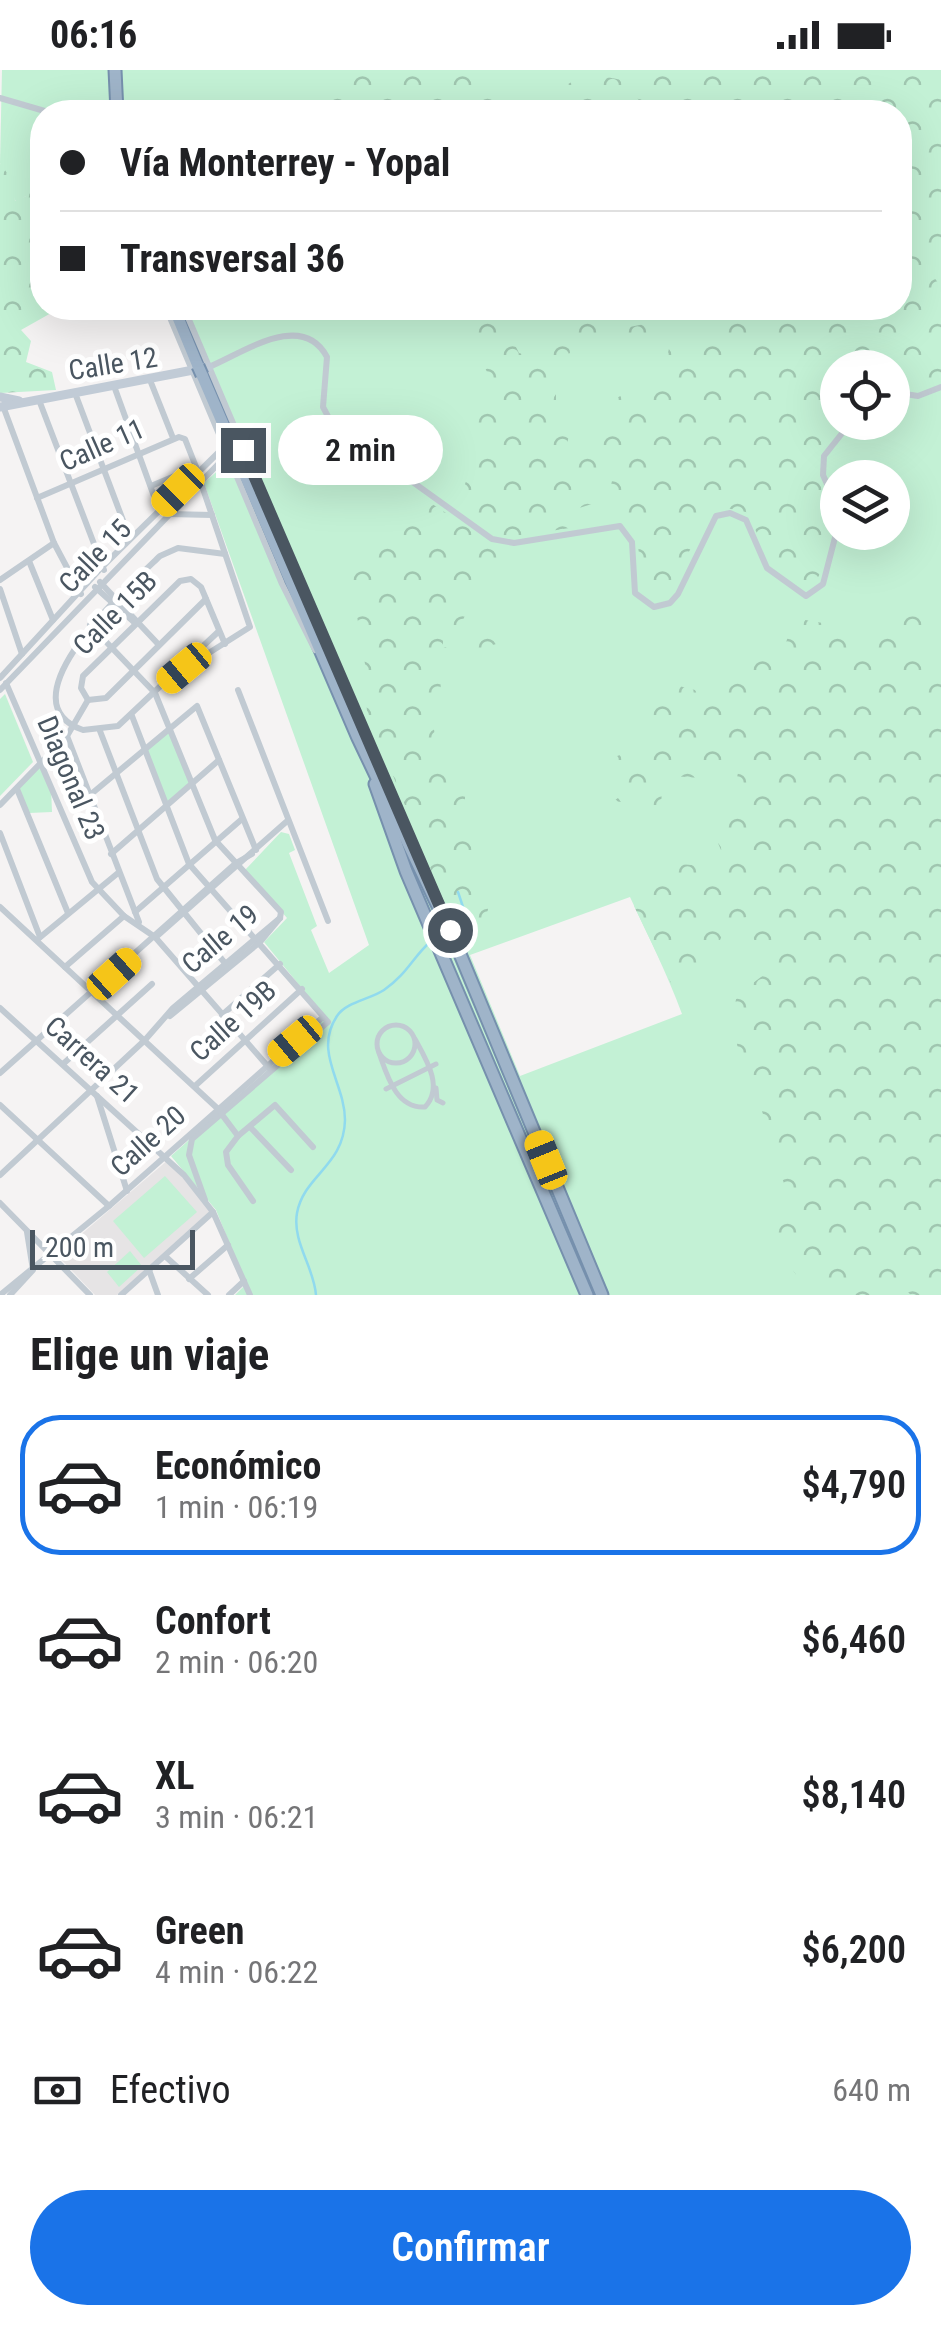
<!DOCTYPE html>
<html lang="es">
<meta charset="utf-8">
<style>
body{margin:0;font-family:"Roboto Condensed",sans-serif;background:#f2f2f2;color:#202124;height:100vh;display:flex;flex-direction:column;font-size:38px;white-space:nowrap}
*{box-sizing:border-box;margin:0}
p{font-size:32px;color:#757577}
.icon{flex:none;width:55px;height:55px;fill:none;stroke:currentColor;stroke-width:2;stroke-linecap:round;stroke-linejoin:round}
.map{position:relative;height:1225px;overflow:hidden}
.panel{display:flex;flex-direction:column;background:#fff;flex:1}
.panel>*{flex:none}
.banner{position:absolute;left:30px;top:30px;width:882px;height:220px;border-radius:40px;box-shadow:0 10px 40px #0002;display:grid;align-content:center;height:220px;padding:0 30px;background:#fff}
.fabs{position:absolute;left:820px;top:280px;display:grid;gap:20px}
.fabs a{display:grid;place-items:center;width:90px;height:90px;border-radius:50%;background:#fff;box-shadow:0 10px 40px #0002;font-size:50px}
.scale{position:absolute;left:30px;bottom:25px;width:165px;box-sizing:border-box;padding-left:10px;border:5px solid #4a5661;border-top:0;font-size:28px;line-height:35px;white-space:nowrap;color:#4a5661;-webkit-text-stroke:8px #fff;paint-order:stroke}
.end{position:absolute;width:45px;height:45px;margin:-22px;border:12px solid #4a5661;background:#fff;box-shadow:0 0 0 5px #fff}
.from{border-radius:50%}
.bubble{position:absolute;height:70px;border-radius:35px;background:#fff;box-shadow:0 10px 40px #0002;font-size:32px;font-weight:600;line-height:70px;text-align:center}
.car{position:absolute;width:30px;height:60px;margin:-30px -15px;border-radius:12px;box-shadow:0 0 8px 2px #0007;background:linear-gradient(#f5c518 24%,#345 0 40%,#f5c518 0 76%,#345 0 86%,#f5c518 0)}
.banner b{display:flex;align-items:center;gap:35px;height:95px;font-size:38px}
.banner b+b{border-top:2px solid #e0e0e0}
.banner i{width:25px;height:25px;background:#202124}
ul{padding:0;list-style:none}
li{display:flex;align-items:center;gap:30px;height:140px;margin:0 20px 15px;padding:0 10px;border:5px solid transparent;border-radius:40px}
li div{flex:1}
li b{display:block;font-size:38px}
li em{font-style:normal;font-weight:600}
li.active{border-color:#1a73e8}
li>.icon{width:90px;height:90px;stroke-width:1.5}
h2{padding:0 30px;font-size:45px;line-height:120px}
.pay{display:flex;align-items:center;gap:25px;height:110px;padding:0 30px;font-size:38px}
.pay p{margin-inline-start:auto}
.action{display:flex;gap:20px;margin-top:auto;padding:20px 30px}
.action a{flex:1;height:115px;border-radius:60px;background:#1a73e8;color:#fff;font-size:40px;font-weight:600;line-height:115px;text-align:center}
.status{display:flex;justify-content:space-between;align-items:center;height:70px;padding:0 50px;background:#fff;direction:ltr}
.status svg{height:28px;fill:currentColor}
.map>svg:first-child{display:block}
.education{fill:#e6e4e5}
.green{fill:#c3f1d5;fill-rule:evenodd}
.forest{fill:url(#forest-crowns)}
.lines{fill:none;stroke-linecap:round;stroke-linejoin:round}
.stream{stroke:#90daee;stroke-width:2.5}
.trunk-casing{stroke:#7690ad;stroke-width:15}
.pedestrian{stroke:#c1cad2;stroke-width:5}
.minor{stroke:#c1cad2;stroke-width:6}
.secondary{stroke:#c1cbd6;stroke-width:9}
.trunk{stroke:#9fb4c9;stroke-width:11}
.trunk-bridge-casing{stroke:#7690ad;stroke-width:15;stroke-linecap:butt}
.trunk-bridge{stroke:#9fb4c9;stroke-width:11}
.route{stroke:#4a5661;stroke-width:12}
.labels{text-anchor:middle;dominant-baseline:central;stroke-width:10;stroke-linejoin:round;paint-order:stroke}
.street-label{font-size:28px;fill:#4a5661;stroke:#fff}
</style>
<div class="status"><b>06:16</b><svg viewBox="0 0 49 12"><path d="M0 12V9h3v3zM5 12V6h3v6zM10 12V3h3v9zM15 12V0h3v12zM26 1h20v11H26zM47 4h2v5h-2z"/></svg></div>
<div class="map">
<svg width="941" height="1225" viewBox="0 0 941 1225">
<defs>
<pattern id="forest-crowns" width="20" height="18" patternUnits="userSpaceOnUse" patternTransform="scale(2.5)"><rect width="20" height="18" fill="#c3f1d5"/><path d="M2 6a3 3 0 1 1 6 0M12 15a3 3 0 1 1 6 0" fill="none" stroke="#a0c6b0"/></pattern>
</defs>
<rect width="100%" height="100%" fill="#f5f3f3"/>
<path class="education" d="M168 1090 210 1141 117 1225H95L57 1185Z"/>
<g class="green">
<path d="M2 0H941V1225H235L246 1214 216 1140 171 1086 326 948 264 872 287 848 245 800 281 762 289 764 295 780 289 783 317 856 311 860 329 903 369 875 204 413 235 385 174 238H900V42H42V128L26 126 16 132 0 93ZM838 298H892V352H838ZM838 408H892V462H838ZM630 827C648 866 667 903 682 944L520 1006 470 885Z"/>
<path d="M5 624 33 692 0 726V629Z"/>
<path d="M168 659 189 713 166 733 146 677Z"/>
<path d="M41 694 51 718 52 742 29 743 19 719Z"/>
<path d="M165 1106 197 1142 144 1188 113 1151Z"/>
<path d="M130 1181 142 1196 119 1217 107 1202Z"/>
</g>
<g class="forest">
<path d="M343 0 538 3 555 0 526 38 525 24 539 9 502 4 497 9 498 20 488 16 480 21 496 23 503 33 523 38V42H363L359 37 350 42H327C326 26 329 18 342 8Z"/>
<path d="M607 0H941V200L933 205 941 218 922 231 925 248 941 237V307C925 322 913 319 893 317L892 298H838L837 342 824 349 840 363C794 387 828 413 833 446 835 465 824 509 807 520 769 505 765 474 746 442L721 437 707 444 667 528 655 531C623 515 652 481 629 459 621 452 608 453 601 448 600 433 611 425 612 410 614 389 600 375 596 355L615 329 663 302 672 267H678L687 289 697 294 700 277 696 238H900V42H643V35L633 23 612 42H533C553 15 587 0 621 10V4Z"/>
<path d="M0 93 14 113 15 131 26 126 28 116 38 118 42 128V238H60L21 260 31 271 26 292 52 302 56 320 0 323Z"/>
<path d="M457 238H647L645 245 633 248 630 257 649 253 643 293H631L620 267H570L562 253 552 254 544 248 528 250 527 262 512 269 519 283 532 287 556 275H569L570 283 549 293V315L544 324 556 323V332L548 342 559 360 569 365 566 379 573 387 594 383C605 403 610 413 595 433L576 439 578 445 590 452 588 455 513 467 499 465 474 450 465 430V414L473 393 472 352 495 319Z"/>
<path d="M415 423 496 475H528L475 517 460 512 456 518 466 544 455 564 443 570V578L504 557 513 561 515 569 445 588C438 609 441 625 443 646L433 651 437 684 456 691 465 701V737L483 770C478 795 466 809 489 831 489 849 476 863 459 869L367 641 366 630 381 614 366 600 347 486 363 472 371 477C381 452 401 445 415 423Z"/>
<path d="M918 546 929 551 921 571 923 595 941 600V1225H911L898 1213 878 1216 879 1225H836L837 1210 799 1209 782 1184 776 1160 790 1144V1131C780 1103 772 1075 764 1047 751 1006 725 972 737 925L765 904 747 847 728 851 710 894 680 916 672 915 634 836V823L641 816 676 801 678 794 706 796 721 780 712 759C726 746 742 746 743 724L735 716 741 690 711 697 700 708 673 706 663 715 659 749H652L644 735 614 731 632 717 617 715 612 706 617 686 640 679V672L649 671 646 640 675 615 695 620 704 636 736 613 738 586 749 581 779 594 794 548 863 560 886 559 895 547Z"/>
</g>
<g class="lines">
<g class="stream">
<path d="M455 856 464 840 458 822"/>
<path d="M316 1225C314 1197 292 1172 297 1143 304 1105 344 1096 345 1050 345 1013 313 982 337 946 346 932 371 929 384 920 408 903 412 888 431 871"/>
</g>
<defs>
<g id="trunk">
<path d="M115 0 117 42"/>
<path d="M174 238 198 296"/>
<path d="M202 305 358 668 455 872 602 1225"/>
<path d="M375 714 406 801 587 1225"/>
</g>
</defs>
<use href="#trunk" class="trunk-casing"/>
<g class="pedestrian">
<circle cx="396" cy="974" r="19"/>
<path d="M379 983C387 1005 396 1039 425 1037 444 1017 426 989 415 969"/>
<path d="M436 1018 437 1030 443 1033"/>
<path d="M386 1019 436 994"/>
</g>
<g class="minor">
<path d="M0 28 48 42"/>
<path d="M166 238 282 514 315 580"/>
<path d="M184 238 393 729"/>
<path d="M209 297C243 283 302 240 327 287L323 337 332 354 492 469 514 473 620 456 632 472 635 523 654 537 670 533 678 524 716 446 730 443 746 450 767 498 806 526 823 514 838 456"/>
<path d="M150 310 173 368"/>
<path d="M114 316 159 440"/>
<path d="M892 322 918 326 941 317"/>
<path d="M75 323 130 469"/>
<path d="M39 330 104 500"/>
<path d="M3 336 54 473 81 524"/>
<path d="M151 416 196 397"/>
<path d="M37 428 179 367 185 369 198 402"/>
<path d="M838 439 823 405 824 386 851 352"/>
<path d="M168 444 212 445"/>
<path d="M29 491 53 550"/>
<path d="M0 510 54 473"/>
<path d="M100 512 159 575"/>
<path d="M95 517 135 553"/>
<path d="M0 519 22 584"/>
<path d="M90 555 155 623 215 770 281 842 280 848"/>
<path d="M218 562 118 656 83 660C0 631 130 515 160 486L178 478 225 484"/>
<path d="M185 598 250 557 200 410"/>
<path d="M0 608 102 497 223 378"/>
<path d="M6 613 92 812 124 846 155 867 271 1000"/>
<path d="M0 620 226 386"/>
<path d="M238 620 328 851"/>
<path d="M88 630 81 618 83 606 180 511 191 509 201 517 225 574"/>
<path d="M88 630 106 628 206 529"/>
<path d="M132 646 189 794 328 952 192 1069 189 1085 205 1130"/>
<path d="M100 661 157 809 224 892"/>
<path d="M67 666 139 852"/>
<path d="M17 719 68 843"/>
<path d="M90 725 197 636 256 780"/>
<path d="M0 735 67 666 88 630"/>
<path d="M0 763 40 867"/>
<path d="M111 784 219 690"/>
<path d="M0 837 217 1038 238 1066 226 1082 228 1095 253 1131"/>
<path d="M135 842 242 749"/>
<path d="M156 867 286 752"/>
<path d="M38 869 118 803"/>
<path d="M65 897 124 846"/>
<path d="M0 938 184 1105 213 1142 250 1225"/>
<path d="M222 945 280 894"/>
<path d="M170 946 260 872 280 848"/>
<path d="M63 994 152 914"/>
<path d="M0 1003 236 793 252 784"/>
<path d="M195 1016 302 919"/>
<path d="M97 1026 127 1121"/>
<path d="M0 1035 109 1136"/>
<path d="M251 1058 291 1100"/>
<path d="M238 1066 275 1035 313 1077"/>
<path d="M0 1105 145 970 173 938 280 848"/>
<path d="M0 1133 90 1225"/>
<path d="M165 1186 208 1225"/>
<path d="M149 1200 158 1225"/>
<path d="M189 1209 228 1175"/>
<path d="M0 1225 109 1136 323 947"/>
<path d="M10 1225 33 1200 27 1162"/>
<path d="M121 1225 213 1142"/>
<path d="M229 1225 244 1211"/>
</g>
<g class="secondary">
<path d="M0 327 19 331"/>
<path d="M0 337 209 297"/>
</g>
<use href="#trunk" class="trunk"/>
<defs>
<path id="trunk-bridge" d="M198 296 202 305"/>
</defs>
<use href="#trunk-bridge" class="trunk-bridge-casing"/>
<use href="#trunk-bridge" class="trunk-bridge"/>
</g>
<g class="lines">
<path class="route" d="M243 380 450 860"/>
</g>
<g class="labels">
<g class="street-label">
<text transform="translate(113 294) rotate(-9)">Calle 12</text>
<text transform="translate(102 375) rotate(-24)">Calle 11</text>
<text transform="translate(95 486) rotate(-46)">Calle 15</text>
<text transform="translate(115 543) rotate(-45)">Calle 15B</text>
<text transform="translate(71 708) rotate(67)">Diagonal 23</text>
<text transform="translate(220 869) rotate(-40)">Calle 19</text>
<text transform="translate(233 951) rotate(-42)">Calle 19B</text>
<text transform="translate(92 990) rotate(42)">Carrera 21</text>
<text transform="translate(148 1071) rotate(-42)">Calle 20</text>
</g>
</g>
</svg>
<div class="fabs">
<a><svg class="icon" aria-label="locate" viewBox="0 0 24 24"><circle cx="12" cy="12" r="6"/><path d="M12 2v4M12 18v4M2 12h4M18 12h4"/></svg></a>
<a><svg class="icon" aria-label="layers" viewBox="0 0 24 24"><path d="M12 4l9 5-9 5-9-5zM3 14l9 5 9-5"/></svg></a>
</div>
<div class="scale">200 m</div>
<i class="end from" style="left:450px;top:860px"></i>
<i class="end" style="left:243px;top:380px"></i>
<div class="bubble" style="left:278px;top:345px;width:165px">2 min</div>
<i class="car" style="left:178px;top:420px;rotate:225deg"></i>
<i class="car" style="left:184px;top:598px;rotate:230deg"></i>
<i class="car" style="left:114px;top:904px;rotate:48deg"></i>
<i class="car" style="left:295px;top:971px;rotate:230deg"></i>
<i class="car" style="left:546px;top:1090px;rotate:338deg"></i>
<div class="banner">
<b><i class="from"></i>Vía Monterrey - Yopal</b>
<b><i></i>Transversal 36</b>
</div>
</div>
<section class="panel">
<h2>Elige un viaje</h2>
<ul>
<li class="active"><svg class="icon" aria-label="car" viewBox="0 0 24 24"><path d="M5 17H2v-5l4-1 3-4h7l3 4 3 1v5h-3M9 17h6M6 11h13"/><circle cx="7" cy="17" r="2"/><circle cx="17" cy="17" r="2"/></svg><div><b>Económico</b><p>1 min · 06:19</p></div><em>$4,790</em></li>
<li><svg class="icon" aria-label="car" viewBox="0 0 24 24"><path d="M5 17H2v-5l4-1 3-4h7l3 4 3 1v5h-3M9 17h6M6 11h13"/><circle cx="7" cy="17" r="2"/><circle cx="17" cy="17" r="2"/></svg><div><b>Confort</b><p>2 min · 06:20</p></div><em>$6,460</em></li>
<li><svg class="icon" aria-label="car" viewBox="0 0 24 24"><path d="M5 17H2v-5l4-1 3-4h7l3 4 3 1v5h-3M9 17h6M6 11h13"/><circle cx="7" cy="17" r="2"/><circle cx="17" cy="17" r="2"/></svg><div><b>XL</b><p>3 min · 06:21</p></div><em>$8,140</em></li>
<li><svg class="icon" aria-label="car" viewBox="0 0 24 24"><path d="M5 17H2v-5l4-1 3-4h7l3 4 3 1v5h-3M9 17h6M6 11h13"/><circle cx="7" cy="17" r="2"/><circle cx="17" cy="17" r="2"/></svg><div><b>Green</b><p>4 min · 06:22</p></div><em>$6,200</em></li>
</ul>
<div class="pay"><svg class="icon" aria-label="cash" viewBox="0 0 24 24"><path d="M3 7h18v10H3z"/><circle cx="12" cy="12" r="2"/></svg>Efectivo<p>640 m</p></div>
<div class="action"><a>Confirmar</a></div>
</section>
